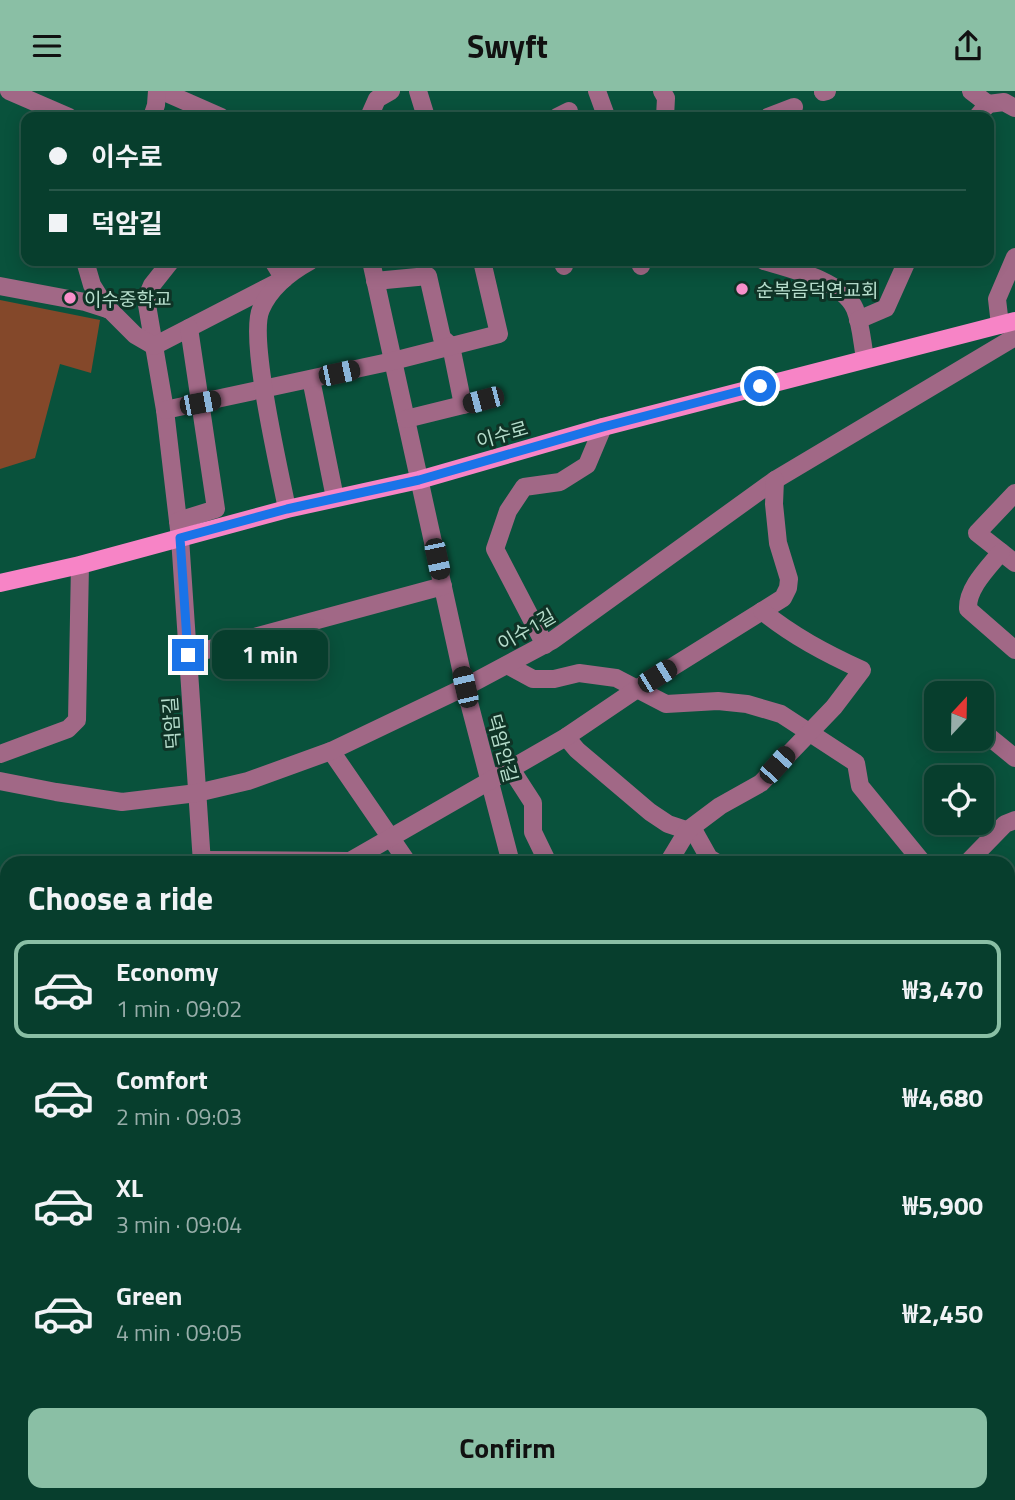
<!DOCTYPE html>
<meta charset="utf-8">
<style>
body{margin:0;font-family:"Titillium Web","Noto Sans KR",sans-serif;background:#154939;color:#f1f3f6;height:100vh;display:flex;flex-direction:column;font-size:26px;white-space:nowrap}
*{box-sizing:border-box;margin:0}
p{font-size:23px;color:#98aeaa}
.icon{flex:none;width:38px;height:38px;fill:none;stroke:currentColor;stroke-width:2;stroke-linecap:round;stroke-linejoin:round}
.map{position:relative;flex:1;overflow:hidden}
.panel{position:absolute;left:0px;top:765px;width:1015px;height:646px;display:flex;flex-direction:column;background:#073e2d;border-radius:21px 21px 0 0;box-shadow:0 4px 18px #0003,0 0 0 2px #285749}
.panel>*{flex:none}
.banner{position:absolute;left:21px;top:21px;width:973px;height:154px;border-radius:14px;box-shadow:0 4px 18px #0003,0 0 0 2px #285749;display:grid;align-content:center;height:154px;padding:0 28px;background:#073e2d}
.needle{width:46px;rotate:22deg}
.fabs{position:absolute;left:924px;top:590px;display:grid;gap:14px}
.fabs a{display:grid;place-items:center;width:70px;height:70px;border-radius:14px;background:#073e2d;box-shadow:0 4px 18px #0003,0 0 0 2px #285749;font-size:35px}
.end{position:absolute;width:32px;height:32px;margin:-16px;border:9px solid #1a73e8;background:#fff;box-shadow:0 0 0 4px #fff}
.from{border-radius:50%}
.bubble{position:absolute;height:49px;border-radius:14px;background:#073e2d;box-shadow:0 4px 18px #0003,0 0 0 2px #285749;font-size:23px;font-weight:700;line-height:49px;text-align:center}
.car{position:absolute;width:21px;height:42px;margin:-21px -10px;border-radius:9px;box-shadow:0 0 5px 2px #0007;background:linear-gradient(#222 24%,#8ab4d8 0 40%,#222 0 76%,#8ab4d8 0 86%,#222 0)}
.banner b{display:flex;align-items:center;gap:24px;height:66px;font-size:26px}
.banner b+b{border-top:2px solid #285749}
.banner i{width:18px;height:18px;background:#f1f3f6}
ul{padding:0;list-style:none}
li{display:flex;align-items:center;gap:21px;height:98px;margin:0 14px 10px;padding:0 14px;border:4px solid transparent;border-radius:14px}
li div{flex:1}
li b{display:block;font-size:26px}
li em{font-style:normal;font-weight:700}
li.on{border-color:#8abfa5}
li>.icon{width:63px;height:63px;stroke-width:1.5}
h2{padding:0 28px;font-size:32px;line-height:84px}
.action{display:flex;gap:14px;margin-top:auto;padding:14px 28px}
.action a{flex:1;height:80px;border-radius:14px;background:#8abfa5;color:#111;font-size:28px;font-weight:700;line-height:80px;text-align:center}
header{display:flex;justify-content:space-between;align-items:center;height:91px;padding:0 28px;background:#8abfa5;color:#111;font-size:32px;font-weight:700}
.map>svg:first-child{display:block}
.green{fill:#84482a}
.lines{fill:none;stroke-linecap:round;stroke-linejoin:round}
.minor{stroke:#a16886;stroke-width:18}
.major{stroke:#f784c6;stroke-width:18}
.rail-casing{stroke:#6ca28f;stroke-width:6}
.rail{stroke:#0f3326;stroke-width:3.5;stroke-dasharray:10;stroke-linecap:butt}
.route{stroke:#1a73e8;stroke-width:9}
.poi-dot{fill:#f990ca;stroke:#0f3326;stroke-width:2.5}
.labels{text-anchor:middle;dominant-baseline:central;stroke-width:6;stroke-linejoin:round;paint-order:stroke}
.poi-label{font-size:19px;fill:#b6ddcc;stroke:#0f3326;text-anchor:start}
.street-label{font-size:19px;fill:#b6ddcc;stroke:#0f3326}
</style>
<header><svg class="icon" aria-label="menu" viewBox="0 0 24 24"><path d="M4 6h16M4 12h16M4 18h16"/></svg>Swyft<svg class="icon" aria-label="share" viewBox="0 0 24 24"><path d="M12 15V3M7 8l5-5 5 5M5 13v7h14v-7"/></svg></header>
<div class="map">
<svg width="1015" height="1409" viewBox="0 0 1015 1409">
<rect width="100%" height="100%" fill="#09523c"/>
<path class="green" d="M0 209 100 229 91 282 60 273 35 367 0 378Z"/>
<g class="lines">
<g class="minor">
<path d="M9 0 69 26"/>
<path d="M162 0 221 26"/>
<path d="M418 0 426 26"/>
<path d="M597 0 605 22"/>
<path d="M662 0 666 7 665 26"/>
<path d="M971 0 988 13 977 26"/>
<path d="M823 1 827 0"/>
<path d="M988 13 1004 11 1015 17"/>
<path d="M152 26 156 14 157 0"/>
<path d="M369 26 377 8 391 0"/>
<path d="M557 26 569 20"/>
<path d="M768 26 794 16"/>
<path d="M85 170 92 194 107 218"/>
<path d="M171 170 152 194 146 208 165 319 180 447 202 772"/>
<path d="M371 170 465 596 511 772"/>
<path d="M562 170 564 175"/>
<path d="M639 170 641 175"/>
<path d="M764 170C791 178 843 190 855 218 861 233 862 251 865 267"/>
<path d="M375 190 428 185 442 247 451 255 463 314"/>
<path d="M0 195 85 211 110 219 135 244 154 255 284 188 273 170"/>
<path d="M858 229 886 217 907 170"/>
<path d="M1000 234 997 208 1015 166"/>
<path d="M311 288 335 407"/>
<path d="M165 319 393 270 499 243 482 170"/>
<path d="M406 328 483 309"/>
<path d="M1015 402 977 442 1015 472"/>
<path d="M287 418C280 381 248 247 261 218 270 197 290 181 310 170"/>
<path d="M178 430 216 418 189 237"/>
<path d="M1001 461C988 477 967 497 968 518L1015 559"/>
<path d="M545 554 495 458 508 420 524 396 560 391 587 374 603 336"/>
<path d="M188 564 443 495"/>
<path d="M507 574 533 588H554L579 582 616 587 666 613 718 610 747 613 781 623 856 672 860 695 923 772"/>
<path d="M982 640 1015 667"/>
<path d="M566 646 577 659 650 721 668 733 695 742 709 767 717 772"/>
<path d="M331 660 408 772"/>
<path d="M0 663 68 638 77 629 80 474"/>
<path d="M511 678 533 712V741L548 772"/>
<path d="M0 690 56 701 122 711 197 702 248 690 331 660 465 596 553 549 775 389 1015 246"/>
<path d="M202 769 350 770 566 646 637 598 783 507 788 497 789 488 778 452 774 413 775 389"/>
<path d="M668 772 688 739 720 715 761 692 834 616 862 579C825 562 793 545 762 520"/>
<path d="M967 772 1005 733 1015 729"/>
<path d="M0 787 7 800"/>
<path d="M0 873 7 868"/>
<path d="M1008 902 1015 901"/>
<path d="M0 936 7 942"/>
<path d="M1008 1015H1015"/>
<path d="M1008 1203 1015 1206"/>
<path d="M277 1404 282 1409"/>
<path d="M373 1404V1409"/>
<path d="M494 1404 502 1409"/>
<path d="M597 1404V1409"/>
<path d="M737 1404 739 1409"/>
<path d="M472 1409 473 1404"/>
</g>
<path class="major" d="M0 492 80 474 287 418 419 389 603 336 1015 230"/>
<defs>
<g id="rail">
<path d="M0 1380 7 1390"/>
<path d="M27 1404 31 1409"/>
</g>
</defs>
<use href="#rail" class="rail-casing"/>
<use href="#rail" class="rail"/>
</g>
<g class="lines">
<path class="route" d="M188 564 180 447 287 418 419 389 603 336 760 295"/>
</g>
<g class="poi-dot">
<circle cx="742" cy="198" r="7"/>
<circle cx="70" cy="207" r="7"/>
</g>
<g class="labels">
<g class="poi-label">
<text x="756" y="198">순복음덕연교회</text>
<text x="84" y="207">이수중학교</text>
</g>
<g class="street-label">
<text transform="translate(502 343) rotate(-16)">이수로</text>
<text transform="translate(526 538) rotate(-30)">이수1길</text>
<text transform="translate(171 632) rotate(-94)">덕암길</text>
<text transform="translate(503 657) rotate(75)">덕암안길</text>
</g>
</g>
</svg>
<div class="fabs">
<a><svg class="needle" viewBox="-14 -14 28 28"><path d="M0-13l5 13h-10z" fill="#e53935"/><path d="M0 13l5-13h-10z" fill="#98aeaa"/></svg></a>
<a><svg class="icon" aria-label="locate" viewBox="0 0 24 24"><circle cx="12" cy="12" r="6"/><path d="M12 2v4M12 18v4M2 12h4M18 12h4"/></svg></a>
</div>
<i class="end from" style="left:760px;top:295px"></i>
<i class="end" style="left:188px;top:564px"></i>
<div class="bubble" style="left:212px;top:539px;width:116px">1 min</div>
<i class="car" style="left:339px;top:282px;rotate:78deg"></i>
<i class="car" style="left:483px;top:309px;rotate:255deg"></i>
<i class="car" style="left:200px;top:312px;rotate:79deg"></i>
<i class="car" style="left:437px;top:468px;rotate:168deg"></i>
<i class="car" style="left:657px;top:585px;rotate:58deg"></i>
<i class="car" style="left:465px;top:596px;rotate:347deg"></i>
<i class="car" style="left:777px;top:674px;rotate:42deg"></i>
<div class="banner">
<b><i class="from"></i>이수로</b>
<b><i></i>덕암길</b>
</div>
<section class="panel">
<h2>Choose a ride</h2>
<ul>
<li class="on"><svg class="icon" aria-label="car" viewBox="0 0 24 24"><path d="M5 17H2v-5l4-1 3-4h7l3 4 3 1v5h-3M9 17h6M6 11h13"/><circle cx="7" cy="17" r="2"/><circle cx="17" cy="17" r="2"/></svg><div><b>Economy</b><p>1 min · 09:02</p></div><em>₩3,470</em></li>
<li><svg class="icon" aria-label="car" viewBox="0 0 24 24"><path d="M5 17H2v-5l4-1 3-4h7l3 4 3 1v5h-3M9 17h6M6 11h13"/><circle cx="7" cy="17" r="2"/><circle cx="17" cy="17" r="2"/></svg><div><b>Comfort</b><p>2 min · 09:03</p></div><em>₩4,680</em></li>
<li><svg class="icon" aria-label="car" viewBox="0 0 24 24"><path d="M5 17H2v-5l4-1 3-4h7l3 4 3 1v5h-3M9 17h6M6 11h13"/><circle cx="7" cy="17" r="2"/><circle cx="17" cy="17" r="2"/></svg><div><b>XL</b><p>3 min · 09:04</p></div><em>₩5,900</em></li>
<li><svg class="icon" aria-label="car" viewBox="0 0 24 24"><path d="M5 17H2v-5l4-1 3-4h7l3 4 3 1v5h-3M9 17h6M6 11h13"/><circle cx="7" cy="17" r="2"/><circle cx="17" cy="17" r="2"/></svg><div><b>Green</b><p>4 min · 09:05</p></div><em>₩2,450</em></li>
</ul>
<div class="action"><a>Confirm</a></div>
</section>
</div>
